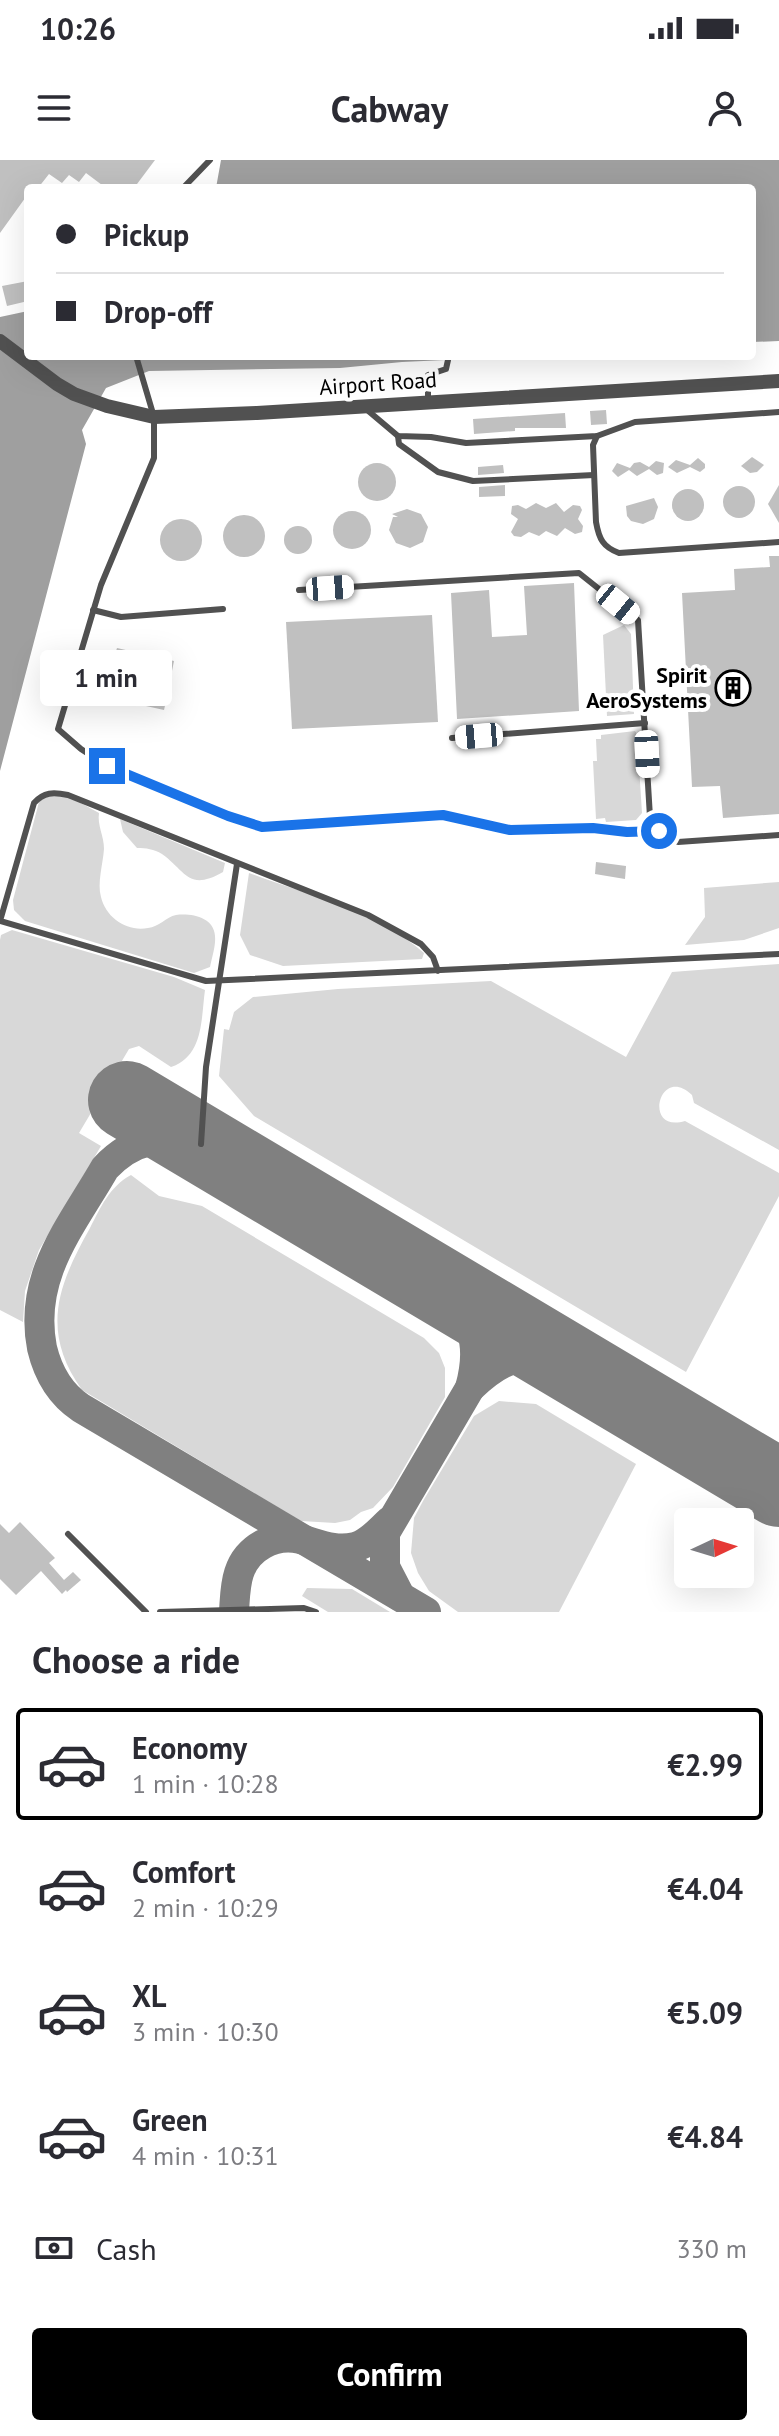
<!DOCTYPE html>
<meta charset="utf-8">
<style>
body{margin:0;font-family:"PT Sans",sans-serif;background:#f2f2f3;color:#2b2b33;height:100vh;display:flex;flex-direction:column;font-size:30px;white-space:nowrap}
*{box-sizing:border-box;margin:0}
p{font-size:26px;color:#7c7c81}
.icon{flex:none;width:44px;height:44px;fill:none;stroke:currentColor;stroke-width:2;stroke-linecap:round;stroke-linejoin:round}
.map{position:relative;height:1452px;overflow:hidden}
.drawer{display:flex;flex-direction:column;background:#fff;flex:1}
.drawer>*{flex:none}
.top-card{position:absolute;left:24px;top:24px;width:732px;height:176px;border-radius:8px;box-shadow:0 8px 32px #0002;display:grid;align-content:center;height:176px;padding:0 32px;background:#fff}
.needle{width:52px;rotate:86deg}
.buttons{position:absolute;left:674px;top:1348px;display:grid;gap:16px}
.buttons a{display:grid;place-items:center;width:80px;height:80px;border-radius:8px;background:#fff;box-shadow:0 8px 32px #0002;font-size:40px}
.end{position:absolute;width:36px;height:36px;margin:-18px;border:10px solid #1a73e8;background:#fff;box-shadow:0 0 0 4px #fff}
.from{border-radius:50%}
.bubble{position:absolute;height:56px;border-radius:8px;background:#fff;box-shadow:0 8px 32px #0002;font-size:26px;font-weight:600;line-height:56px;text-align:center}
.car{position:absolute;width:24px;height:48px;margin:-24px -12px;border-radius:10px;box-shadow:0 0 6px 2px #0007;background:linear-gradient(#fff 24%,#345 0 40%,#fff 0 76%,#345 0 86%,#fff 0)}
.top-card b{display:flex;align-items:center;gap:28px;height:76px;font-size:30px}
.top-card b+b{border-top:2px solid #e1e1e2}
.top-card i{width:20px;height:20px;background:#2b2b33}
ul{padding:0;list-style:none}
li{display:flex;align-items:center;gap:24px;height:112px;margin:0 16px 12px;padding:0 16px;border:4px solid transparent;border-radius:8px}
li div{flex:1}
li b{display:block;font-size:30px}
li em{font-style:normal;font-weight:600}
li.selected{border-color:#000}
li>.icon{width:72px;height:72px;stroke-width:1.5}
h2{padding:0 32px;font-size:36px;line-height:96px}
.pay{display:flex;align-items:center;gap:20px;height:88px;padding:0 32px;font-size:30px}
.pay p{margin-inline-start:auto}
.action{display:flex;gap:16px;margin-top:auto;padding:16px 32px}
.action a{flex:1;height:92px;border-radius:8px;background:#000;color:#fff;font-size:32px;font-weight:600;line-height:92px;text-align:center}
.status{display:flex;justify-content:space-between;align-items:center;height:56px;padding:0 40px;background:#fff;direction:ltr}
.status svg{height:22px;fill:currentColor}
header{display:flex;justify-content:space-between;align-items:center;height:104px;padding:0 32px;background:#fff;font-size:36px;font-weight:600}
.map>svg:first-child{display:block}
.green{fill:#d8d8d8}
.water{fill:#9f9f9f}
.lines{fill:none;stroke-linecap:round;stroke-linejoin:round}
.taxiway{stroke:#808080;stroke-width:30}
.runway{stroke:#808080;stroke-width:78}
.building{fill:#c0c0c0}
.service{stroke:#515151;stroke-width:6}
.tertiary{stroke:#515151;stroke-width:14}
.route{stroke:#1a73e8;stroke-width:10}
.labels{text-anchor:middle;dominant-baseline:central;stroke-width:8;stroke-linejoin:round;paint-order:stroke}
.street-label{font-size:22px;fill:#000;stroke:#fff}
.poi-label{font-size:22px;font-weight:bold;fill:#000;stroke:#fff;text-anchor:end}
</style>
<div class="status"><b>10:26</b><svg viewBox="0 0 49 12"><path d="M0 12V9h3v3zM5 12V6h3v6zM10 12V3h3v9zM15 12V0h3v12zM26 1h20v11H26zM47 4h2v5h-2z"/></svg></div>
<header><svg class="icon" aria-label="menu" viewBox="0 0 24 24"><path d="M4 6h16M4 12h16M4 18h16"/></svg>Cabway<svg class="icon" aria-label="person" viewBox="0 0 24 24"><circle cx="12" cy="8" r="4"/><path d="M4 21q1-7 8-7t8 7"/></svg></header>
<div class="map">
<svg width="779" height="1452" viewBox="0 0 779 1452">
<rect width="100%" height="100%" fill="#fff"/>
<g class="green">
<path d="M624 465 631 474 634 554 607 556 603 475Z"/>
<path d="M635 571 637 574 642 653 636 660 606 662 605 658 596 659 593 601H597L596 579H601V575Z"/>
<path d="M58 635 72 638 99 653C97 665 104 676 104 689 103 704 97 723 101 737 106 758 127 772 148 768 159 767 166 757 176 755 191 753 214 757 215 776 216 785 212 797 210 807L194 813 25 761 14 750 13 740 39 642 46 637Z"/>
<path d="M120 659 225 703 223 712C188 732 186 711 162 694 154 689 146 688 137 688L123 672Z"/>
<path d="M249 713C307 735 376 751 424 793L422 799 283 806 250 795 240 775Z"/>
<path d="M779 722V768L744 780 685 785 705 757 704 728Z"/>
<path d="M12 770 174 817 205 830C201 858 204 896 171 907L139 886 129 889 79 973 101 986 39 1090 25 1131 23 1162 0 1150V780L1 775Z"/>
<path d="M779 804V990L694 943 692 935C659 903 642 974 685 961L779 1013V1036L686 1212 254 956 219 916 224 869 229 870 234 852 253 837 338 829 491 821 626 897 672 812Z"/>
<path d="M131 1015 159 1036 202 1046 424 1178 439 1193 445 1208V1237L393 1327 373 1348 361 1352 350 1360 335 1363 301 1361 82 1230C40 1171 58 1125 90 1068 101 1047 109 1027 131 1015Z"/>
<path d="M499 1241 536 1244 636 1304 559 1452H458L429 1431 418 1413 411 1393 414 1358 423 1341 474 1256Z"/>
<path d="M307 1428 352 1429 390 1452H328L302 1436Z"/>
</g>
<g class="water">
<path d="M221 0H779V181L752 182V28H216Z"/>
<path d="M28 151V196H534L402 202 340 208 149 211 106 228 82 270 86 284 0 611V157Z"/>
</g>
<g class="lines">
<g class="taxiway">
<path d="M201 984C163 974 133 978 105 1008 71 1067 28 1116 42 1188 48 1213 60 1234 81 1248L426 1452"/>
<path d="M434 1124C472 1154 483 1181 470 1228 504 1195 527 1189 572 1206"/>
<path d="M758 1317 779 1322"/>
<path d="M400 1436 385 1407V1373L470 1228"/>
<path d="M234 1451C235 1438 235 1425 239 1413 247 1388 274 1373 300 1379 319 1384 335 1392 355 1387 370 1383 380 1370 390 1361"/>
</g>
<path class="runway" d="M127 940 779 1328"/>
</g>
<g class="building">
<path d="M0 0H155L134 28H106L86 13 79 22 69 15 62 23 49 14 38 28H28V34L0 73Z"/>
<path d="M28 121V141L7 146 2 126Z"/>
<path d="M606 250 607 264 591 265 590 251Z"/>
<path d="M565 253 566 268H515V271L474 274 473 259Z"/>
<path d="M752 297 764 305 757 312 750 313 741 306Z"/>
<path d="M698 298 705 304V308L700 312 690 307 677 313 668 307 676 300 690 305Z"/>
<path d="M656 301 664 303 663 313 657 315 649 309 637 316 629 310 618 317 612 311 617 303 630 308 634 303 640 302 649 307Z"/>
<circle cx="377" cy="322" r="19"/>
<path d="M503 305 504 313 478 315V307Z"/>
<path d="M505 325V336L479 337V327Z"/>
<path d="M779 325V363L768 344Z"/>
<circle cx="739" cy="342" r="16"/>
<circle cx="688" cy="345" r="16"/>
<path d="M654 338 658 347 654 359 643 364 631 361 627 356 626 346Z"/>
<path d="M536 343 546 348 556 343 564 352 573 345 580 346 582 350 578 359 583 366 582 372 575 374 565 368 557 376 546 371 539 376 529 372 521 377 514 376 511 372 518 359 511 354 512 346 518 345 526 349Z"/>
<path d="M407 349 421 354 428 367 423 382 410 388 396 383 389 370 393 357H398L392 354Z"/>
<circle cx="352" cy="370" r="19"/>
<circle cx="244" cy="376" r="21"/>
<circle cx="181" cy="380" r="21"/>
<circle cx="298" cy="380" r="14"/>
<path d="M769 396H779V654L723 658 720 626 692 627 682 433 735 430 734 409 770 407Z"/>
<path d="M574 423 579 551 457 559 451 433 489 430 492 477 527 475 524 426Z"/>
<path d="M432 455 438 562 292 569 286 462Z"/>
<path d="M117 488 174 501 172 511 114 498Z"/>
<path d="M139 535 166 541 164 550 137 544Z"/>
<path d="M596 702 626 706 625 719 595 714Z"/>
<path d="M20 1362 55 1398 49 1403 64 1420 73 1412 81 1420 67 1432 66 1430 62 1434 41 1411 16 1435 0 1419V1364L9 1373Z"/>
</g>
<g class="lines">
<g class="service">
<path d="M183 28 210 0"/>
<path d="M136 196 154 257V298L101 425 58 569 81 589 107 606 228 656 262 667 443 655C466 658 487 668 510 670 537 672 564 667 591 668 615 669 635 672 659 671"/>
<path d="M428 242V215L446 209 448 200"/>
<path d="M366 249 398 276 431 277 466 283 597 276 635 262 779 252"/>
<path d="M398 276 399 284 438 312 473 321 594 315"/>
<path d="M597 276 593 285 596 362C599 379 603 387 619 393L779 382"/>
<path d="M299 430 579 413 638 460 650 657C658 669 663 677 678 682L779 675"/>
<path d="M93 450 121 457 223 449"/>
<path d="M452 578 645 563"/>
<path d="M438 811 433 797 421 784 368 755 68 635C53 632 44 632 34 643L0 761 206 821 779 794"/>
<path d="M201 984 206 907 237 704"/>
<path d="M68 1374 146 1452"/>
<path d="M160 1452 304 1448 316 1452"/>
</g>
<path class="tertiary" d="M0 181 57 224 74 234 107 246 154 257 257 253 779 221"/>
</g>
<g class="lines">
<path class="route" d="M107 606 228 656 262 667 443 655 510 670 593 668 627 672 659 671"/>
</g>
<defs>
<symbol id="building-ring" viewBox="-11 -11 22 22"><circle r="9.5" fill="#fff" stroke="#000" stroke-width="1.5"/><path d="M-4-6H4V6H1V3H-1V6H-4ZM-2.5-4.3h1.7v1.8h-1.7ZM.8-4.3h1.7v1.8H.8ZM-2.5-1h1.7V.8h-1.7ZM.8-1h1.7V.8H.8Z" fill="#000"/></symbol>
</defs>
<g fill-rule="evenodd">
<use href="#building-ring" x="713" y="508" width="40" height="40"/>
</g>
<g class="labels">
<g class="street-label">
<text transform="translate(378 223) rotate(-4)">Airport Road</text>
</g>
<g class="poi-label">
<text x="707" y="515">Spirit<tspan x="707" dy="25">AeroSystems</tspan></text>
</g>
</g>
</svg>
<div class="buttons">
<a><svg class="needle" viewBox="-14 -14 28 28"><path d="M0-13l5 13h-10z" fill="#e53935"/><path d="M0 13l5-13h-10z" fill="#7c7c81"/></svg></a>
</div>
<i class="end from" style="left:659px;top:671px"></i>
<i class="end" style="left:107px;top:606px"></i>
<div class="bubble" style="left:40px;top:490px;width:132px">1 min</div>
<i class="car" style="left:330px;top:428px;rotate:86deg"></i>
<i class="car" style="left:618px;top:444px;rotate:129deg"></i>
<i class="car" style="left:479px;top:576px;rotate:265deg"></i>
<i class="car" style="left:647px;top:594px;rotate:177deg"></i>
<div class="top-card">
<b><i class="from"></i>Pickup</b>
<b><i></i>Drop-off</b>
</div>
</div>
<section class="drawer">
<h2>Choose a ride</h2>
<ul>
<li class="selected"><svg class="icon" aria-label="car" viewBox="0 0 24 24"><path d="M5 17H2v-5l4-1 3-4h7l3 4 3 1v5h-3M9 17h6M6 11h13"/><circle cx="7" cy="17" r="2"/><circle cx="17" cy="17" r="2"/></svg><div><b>Economy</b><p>1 min · 10:28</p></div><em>€2.99</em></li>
<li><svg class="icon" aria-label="car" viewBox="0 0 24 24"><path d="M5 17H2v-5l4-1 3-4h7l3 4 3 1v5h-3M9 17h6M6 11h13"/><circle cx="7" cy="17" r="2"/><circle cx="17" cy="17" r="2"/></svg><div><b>Comfort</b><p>2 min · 10:29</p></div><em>€4.04</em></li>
<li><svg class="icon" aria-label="car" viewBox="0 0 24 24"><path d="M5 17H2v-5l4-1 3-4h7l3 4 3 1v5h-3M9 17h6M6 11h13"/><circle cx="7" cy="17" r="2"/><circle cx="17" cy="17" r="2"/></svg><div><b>XL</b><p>3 min · 10:30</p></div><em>€5.09</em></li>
<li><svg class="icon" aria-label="car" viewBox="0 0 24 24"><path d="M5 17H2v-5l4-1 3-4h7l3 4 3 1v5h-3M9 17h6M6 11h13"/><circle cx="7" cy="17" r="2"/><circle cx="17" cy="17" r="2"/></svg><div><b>Green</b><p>4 min · 10:31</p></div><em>€4.84</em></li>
</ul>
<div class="pay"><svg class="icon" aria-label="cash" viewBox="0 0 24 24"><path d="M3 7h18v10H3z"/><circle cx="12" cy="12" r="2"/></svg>Cash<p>330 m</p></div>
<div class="action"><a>Confirm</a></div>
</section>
